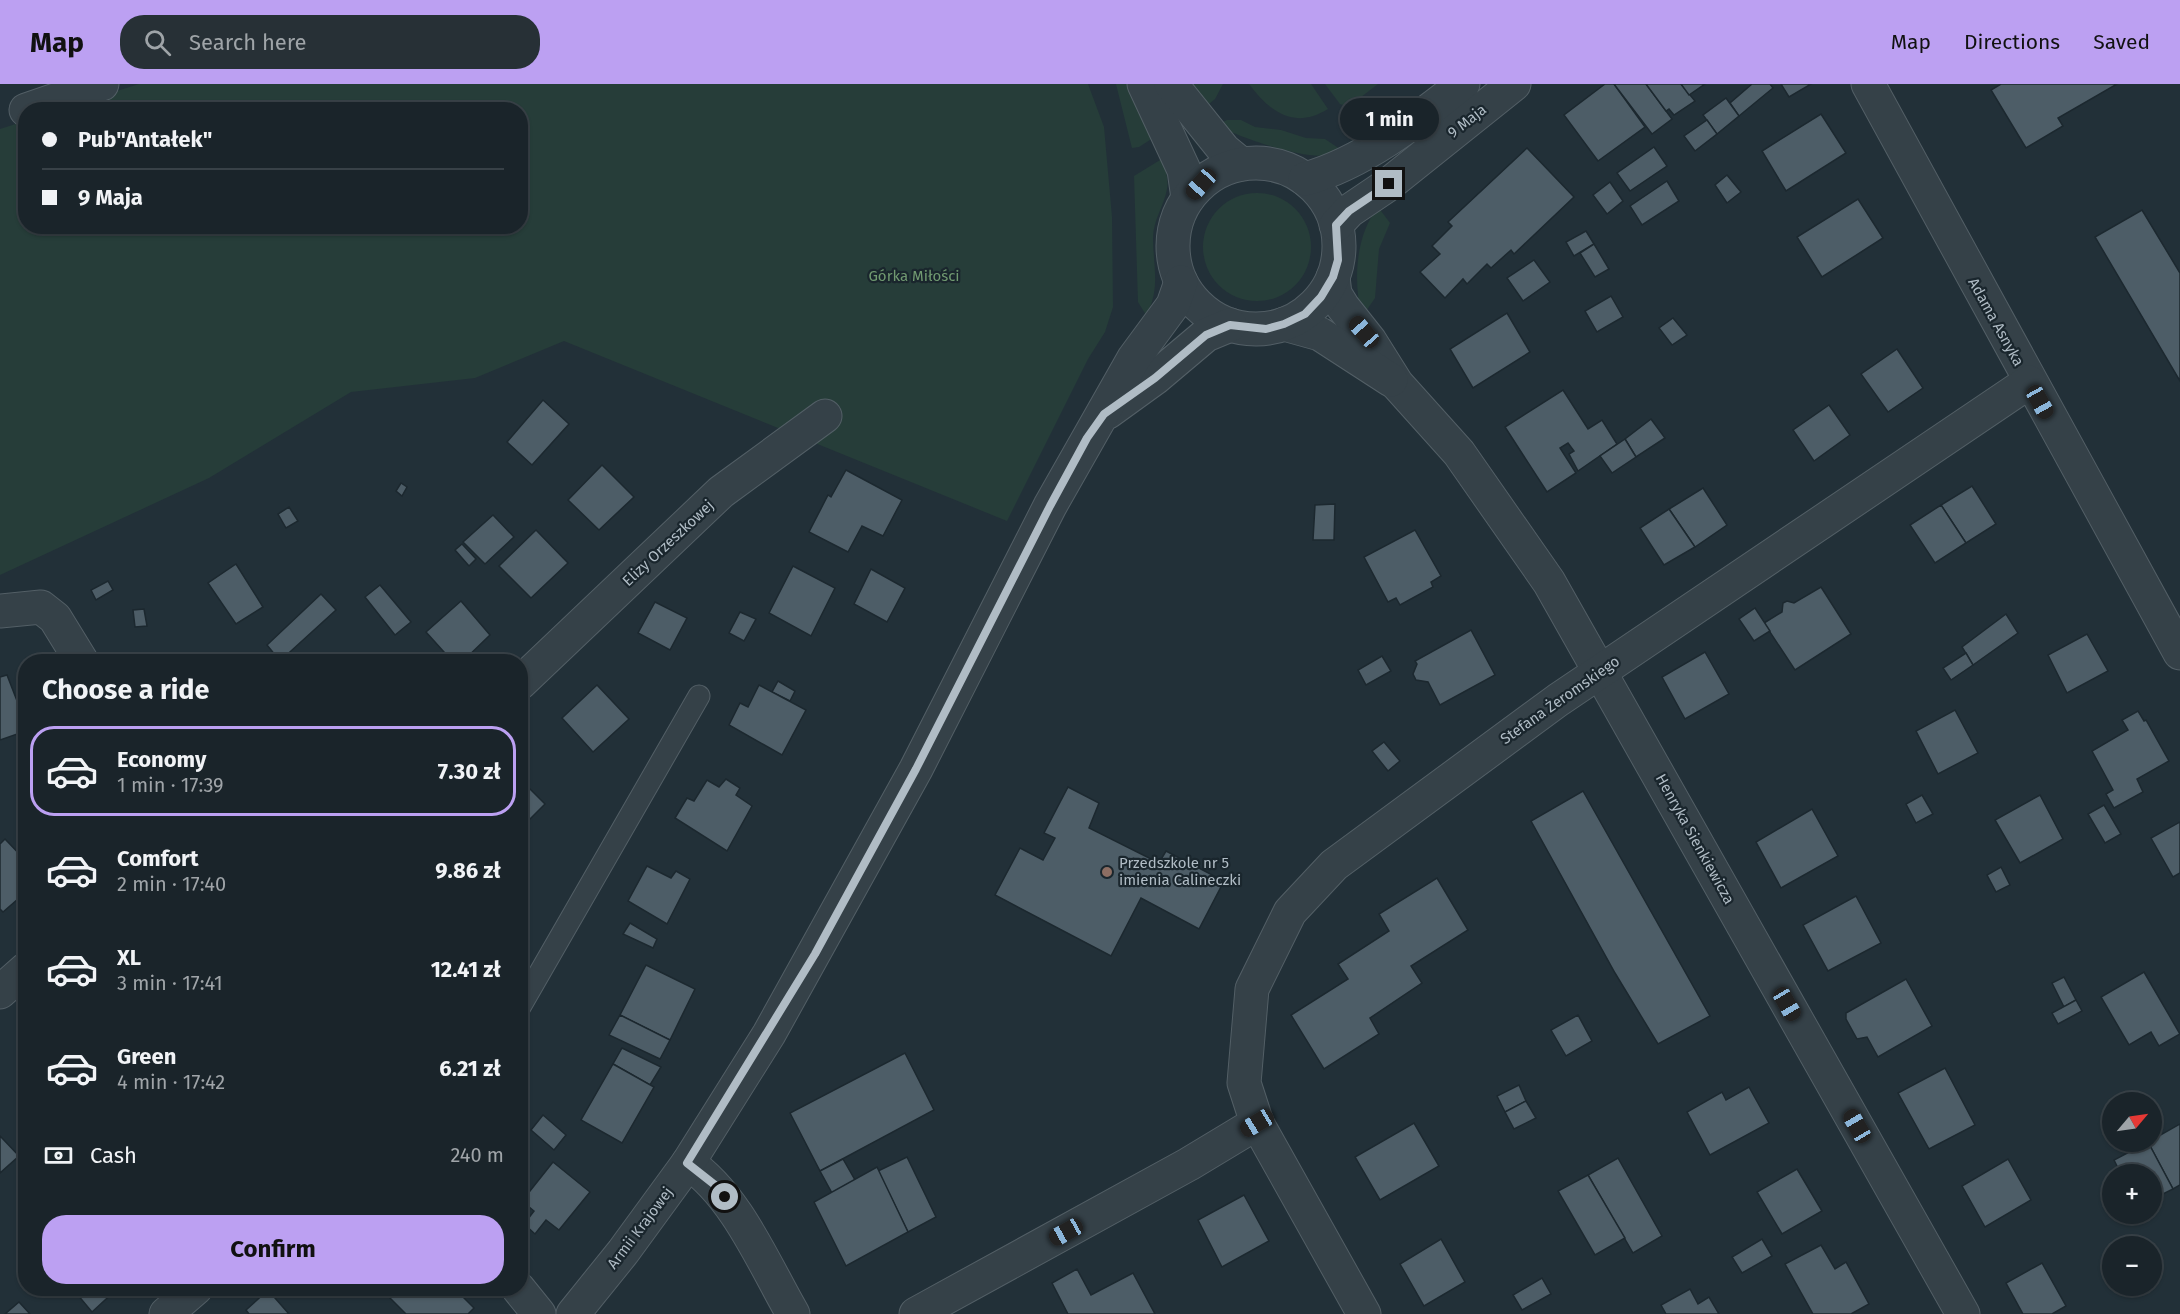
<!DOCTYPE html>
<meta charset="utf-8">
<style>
body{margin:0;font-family:"Fira Sans",sans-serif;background:#273036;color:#f1f3f6;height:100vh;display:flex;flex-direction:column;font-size:22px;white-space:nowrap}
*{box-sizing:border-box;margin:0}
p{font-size:20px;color:#9fa4a8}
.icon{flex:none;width:33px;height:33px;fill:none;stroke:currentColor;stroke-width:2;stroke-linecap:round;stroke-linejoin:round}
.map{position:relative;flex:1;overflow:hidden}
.drawer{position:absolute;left:18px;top:570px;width:510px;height:642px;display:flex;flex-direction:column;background:#1a242a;border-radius:24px;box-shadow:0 2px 4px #0004,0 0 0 2px #384147}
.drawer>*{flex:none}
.top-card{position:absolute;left:18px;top:18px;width:510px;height:132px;border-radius:24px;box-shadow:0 2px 4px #0004,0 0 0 2px #384147;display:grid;align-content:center;height:132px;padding:0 24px;background:#1a242a}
.needle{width:39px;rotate:61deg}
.controls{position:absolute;left:2102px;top:1008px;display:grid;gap:12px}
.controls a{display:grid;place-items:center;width:60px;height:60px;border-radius:50%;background:#1a242a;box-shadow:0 2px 4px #0004,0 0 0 2px #384147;font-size:30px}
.end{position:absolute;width:27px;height:27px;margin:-14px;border:8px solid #b0bcc5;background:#111;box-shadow:0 0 0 3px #111}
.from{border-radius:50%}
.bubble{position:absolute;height:42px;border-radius:21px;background:#1a242a;box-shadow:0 2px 4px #0004,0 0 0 2px #384147;font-size:20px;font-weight:700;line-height:42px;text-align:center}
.car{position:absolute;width:18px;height:36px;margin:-18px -9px;border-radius:8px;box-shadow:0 0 4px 2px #0007;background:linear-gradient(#222 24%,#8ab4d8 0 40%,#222 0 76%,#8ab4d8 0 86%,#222 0)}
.top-card b{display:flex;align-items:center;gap:21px;height:57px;font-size:22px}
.top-card b+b{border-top:2px solid #384147}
.top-card i{width:15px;height:15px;background:#f1f3f6}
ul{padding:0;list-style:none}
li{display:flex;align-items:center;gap:18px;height:90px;margin:0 12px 9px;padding:0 12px;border:3px solid transparent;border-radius:24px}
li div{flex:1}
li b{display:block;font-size:22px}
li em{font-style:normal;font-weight:700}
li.current{border-color:#bca0f2}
li>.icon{width:54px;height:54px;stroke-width:1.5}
h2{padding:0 24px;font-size:27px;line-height:72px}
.pay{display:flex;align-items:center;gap:15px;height:66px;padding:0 24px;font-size:22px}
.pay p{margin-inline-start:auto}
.button{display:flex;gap:12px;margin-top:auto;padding:12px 24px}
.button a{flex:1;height:69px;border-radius:24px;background:#bca0f2;color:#111;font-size:24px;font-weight:700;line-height:69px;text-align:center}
header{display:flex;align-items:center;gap:36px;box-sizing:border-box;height:84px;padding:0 30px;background:#bca0f2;color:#111}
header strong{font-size:28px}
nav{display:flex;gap:33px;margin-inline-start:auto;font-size:21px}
.search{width:420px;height:54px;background:#273036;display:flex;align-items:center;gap:15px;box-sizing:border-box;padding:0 21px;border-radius:24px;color:#9fa4a8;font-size:22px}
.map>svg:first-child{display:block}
.green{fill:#263d39}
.building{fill:#4d5d67;stroke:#1c282f;stroke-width:1.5}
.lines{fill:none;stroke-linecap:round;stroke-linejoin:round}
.service-casing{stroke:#535f66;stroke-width:23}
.minor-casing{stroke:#535f66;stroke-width:35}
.tertiary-casing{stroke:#535f66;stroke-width:35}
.service{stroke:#354148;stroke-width:21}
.minor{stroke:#354148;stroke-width:33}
.tertiary{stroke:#354148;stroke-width:33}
.route{stroke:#b0bcc5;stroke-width:8}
.education-dot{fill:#8d6e63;stroke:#1a262d;stroke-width:2}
.labels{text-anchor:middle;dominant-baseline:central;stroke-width:4.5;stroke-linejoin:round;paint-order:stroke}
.street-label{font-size:15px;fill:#b0bcc5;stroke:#1a262d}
.park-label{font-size:15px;fill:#709970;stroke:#1a262d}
.poi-label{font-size:15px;fill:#b0bcc5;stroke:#1a262d;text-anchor:start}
</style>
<header>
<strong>Map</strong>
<div class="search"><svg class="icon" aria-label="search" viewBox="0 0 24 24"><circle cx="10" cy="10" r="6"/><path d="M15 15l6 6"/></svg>Search here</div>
<nav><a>Map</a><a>Directions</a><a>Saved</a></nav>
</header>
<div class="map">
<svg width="2180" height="1230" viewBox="0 0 2180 1230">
<rect width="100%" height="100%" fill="#223038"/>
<g class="green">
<path d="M139 0H1088L1104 43 1112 133 1113 223 1105 248 1088 275 1007 437 564 257 475 294 351 308 209 394 0 491V45L25 37 26 142H520V26L60 25Z"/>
<path d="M1116 0H1129L1156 52 1139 63 1132 64Z"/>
<path d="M1192 0H1223L1215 15 1204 24Z"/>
<path d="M1249 0H1311L1328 25C1294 46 1270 28 1249 0Z"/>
<path d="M1325 0H1378L1348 23 1340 20Z"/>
<path d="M1227 36H1241L1255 43 1281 46 1306 54 1325 55 1340 65C1336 67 1332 70 1327 71 1306 76 1237 53 1217 41Z"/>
<path d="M1165 73C1164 84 1169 94 1167 105 1164 122 1153 136 1153 154 1153 181 1161 206 1146 231L1138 218 1134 92Z"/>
<circle cx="1257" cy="163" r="54"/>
<path d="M1378 123 1390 139 1379 165 1375 214 1362 233C1353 198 1355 152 1378 123Z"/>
</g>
<g class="building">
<path d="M1605 0H1614L1645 43 1598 77 1564 31Z"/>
<path d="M1614 0H1646L1672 35 1652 50Z"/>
<path d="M1646 0H1681L1695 17 1674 31 1669 25 1666 27Z"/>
<path d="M1681 0H1705L1689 11Z"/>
<path d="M1752 0H1770L1773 4 1739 32 1730 19Z"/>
<path d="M1781 0H1811L1789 13Z"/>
<path d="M2001 0H2117L2058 34 2063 42 2026 64 1991 6Z"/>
<path d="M1726 14 1739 32 1717 50 1703 31Z"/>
<path d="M1821 30 1846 69 1786 107 1762 67Z"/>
<path d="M1707 36 1717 50 1695 67 1684 52Z"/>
<path d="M1654 63 1667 82 1630 107 1617 89Z"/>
<path d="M1527 64 1574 113 1514 170 1511 166 1491 184 1487 180 1467 200 1463 195 1445 214 1420 188 1440 170 1432 162 1452 142 1448 138Z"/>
<path d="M1727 91 1741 108 1727 119 1715 101Z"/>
<path d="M1667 97 1679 117 1642 141 1630 122Z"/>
<path d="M1610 98 1623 117 1607 130 1593 111Z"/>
<path d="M1858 115 1883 154 1822 193 1797 153Z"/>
<path d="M2142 126 2180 189V297L2095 153Z"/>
<path d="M1586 147 1594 160 1574 172 1566 158Z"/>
<path d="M1594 160 1609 185 1595 193 1580 169Z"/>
<path d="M1534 176 1550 198 1523 217 1507 194Z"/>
<path d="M1611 212 1623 233 1597 248 1585 227Z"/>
<path d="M1507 229 1530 268 1473 304 1450 265Z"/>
<path d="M1673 234 1687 251 1672 261 1659 244Z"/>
<path d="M1897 265 1923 304 1888 328 1861 290Z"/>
<path d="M1563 306 1588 345 1602 336 1617 360 1578 387 1569 370 1574 367 1568 359 1560 364 1576 389 1547 408 1505 343Z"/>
<path d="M543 316 569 340 532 381 507 358Z"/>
<path d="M1829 321 1850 351 1814 377 1793 346Z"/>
<path d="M1651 335 1665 354 1636 373 1625 355Z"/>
<path d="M1625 355 1636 373 1612 389 1600 372Z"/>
<path d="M602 381 634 413 599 446 568 416Z"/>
<path d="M846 386 902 416 883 452 862 442 848 468 809 448 828 411 831 413Z"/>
<path d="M401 399 407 403 402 412 396 407Z"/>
<path d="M1972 402 1996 440 1966 459 1941 421Z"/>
<path d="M1703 404 1727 441 1695 463 1669 425Z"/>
<path d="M1335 420 1334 456H1313L1315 421Z"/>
<path d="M1941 421 1966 459 1935 479 1910 441Z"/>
<path d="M289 423 298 437 286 444 278 430Z"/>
<path d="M1669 425 1695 463 1664 481 1640 444Z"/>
<path d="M493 431 514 453 485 480 463 458Z"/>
<path d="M536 446 568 479 531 514 499 482Z"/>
<path d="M1415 446 1441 492 1431 498 1433 503 1400 521 1396 514 1388 518 1364 473Z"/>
<path d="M462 460 476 475 469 482 455 466Z"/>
<path d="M236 480 263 523 236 540 208 499Z"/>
<path d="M793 482 835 504 811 552 769 529Z"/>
<path d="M871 485 905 504 887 538 854 520Z"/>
<path d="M108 497 113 506 96 516 91 506Z"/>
<path d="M380 501 411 538 395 551 365 513Z"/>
<path d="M1821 503 1851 550 1795 586 1764 539 1782 528 1783 519 1787 517 1794 519Z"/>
<path d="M321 510 336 526 280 577 267 561Z"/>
<path d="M461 517 490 551 462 578H453L426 548Z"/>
<path d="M655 518 687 534 670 566 638 549Z"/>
<path d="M1755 524 1770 547 1754 557 1739 535Z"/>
<path d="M144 525 147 542 135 543 133 526Z"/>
<path d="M740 528 756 535 744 557 729 549Z"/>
<path d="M2006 530 2018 549 1973 581 1962 563Z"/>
<path d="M1471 546 1495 591 1440 621 1428 598 1416 596 1413 590 1417 580 1415 577Z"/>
<path d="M2087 550 2108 587 2067 609 2048 571Z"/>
<path d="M1705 568 1729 610 1685 635 1662 593Z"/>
<path d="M1966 569 1973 581 1951 596 1943 584Z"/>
<path d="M1382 572 1391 587 1366 601 1358 586Z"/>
<path d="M7 591 26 640V647L0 656V593Z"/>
<path d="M778 597 795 607 790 617 772 608Z"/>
<path d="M597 601 629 635 593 668 562 634Z"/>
<path d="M759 601 806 626 782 671 729 641 740 619 748 623Z"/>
<path d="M1955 626 1978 669 1938 690 1916 647Z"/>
<path d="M2138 627 2144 637 2146 636 2169 677 2137 695 2143 708 2114 724 2106 710 2113 706 2092 667 2128 646 2122 636Z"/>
<path d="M1384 658 1400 677 1388 687 1372 667Z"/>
<path d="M520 695 545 720 524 741 520 737Z"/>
<path d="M726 695 740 704 736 711 752 722 727 767 675 734 687 714 694 717 707 696 719 703Z"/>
<path d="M1068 703 1099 719 1089 744 1159 779 1166 767 1224 797 1199 845 1141 814 1111 872 995 811 1020 764 1043 776 1055 754 1044 749Z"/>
<path d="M1583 707 1710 932 1658 960 1615 889 1531 737Z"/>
<path d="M1922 711 1933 730 1916 739 1906 720Z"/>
<path d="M2040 711 2063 755 2020 779 1995 736Z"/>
<path d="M2104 721 2121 750 2105 759 2088 730Z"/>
<path d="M1812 725 1838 772 1781 804 1756 758Z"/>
<path d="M2180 738V789L2173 793 2151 754Z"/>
<path d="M5 755 26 777V808L3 828 0 825V760Z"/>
<path d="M647 782 671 794 676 787 690 795 667 840 628 817Z"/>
<path d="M2001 783 2010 801 1996 808 1987 791Z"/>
<path d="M1437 794 1468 846 1411 882 1422 899 1370 934 1379 950 1324 985 1291 931 1348 895 1338 880 1389 847 1379 830Z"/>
<path d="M1856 812 1881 859 1828 887 1803 841Z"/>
<path d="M630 839 657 855 653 864 623 850Z"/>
<path d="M646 881 695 905 670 956 620 931Z"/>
<path d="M2144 888 2180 950 2159 962 2151 948 2129 961 2101 913Z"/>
<path d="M2064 893 2076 916 2064 923 2052 899Z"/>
<path d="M1906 895 1932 942 1878 973 1867 953 1857 955 1846 935V929Z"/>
<path d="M2076 916 2082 927 2058 940 2052 929Z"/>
<path d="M620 931 670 956 660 975 609 951Z"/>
<path d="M1578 931 1592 957 1566 972 1551 946Z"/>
<path d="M622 964 661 983 650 1001 613 980Z"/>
<path d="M905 969 934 1026 820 1087 790 1029Z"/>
<path d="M613 980 654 1003 622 1059 581 1036Z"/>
<path d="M1945 984 1975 1041 1929 1065 1898 1009Z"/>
<path d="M1519 1001 1526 1017 1505 1028 1497 1012Z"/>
<path d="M1749 1003 1769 1039 1710 1071 1687 1028 1722 1008 1726 1016Z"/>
<path d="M1526 1017 1536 1034 1514 1045 1505 1028Z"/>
<path d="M543 1031 566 1051 554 1066 531 1046Z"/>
<path d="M1414 1039 1439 1082 1380 1116 1355 1073Z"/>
<path d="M2180 1040V1101L2173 1105 2148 1058Z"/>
<path d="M0 1052 19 1072 0 1089Z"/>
<path d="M2148 1058 2173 1105 2151 1116V1090H2121L2114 1076Z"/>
<path d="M907 1073 936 1133 908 1148 878 1087Z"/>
<path d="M1618 1074 1662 1152 1633 1169 1588 1091Z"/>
<path d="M843 1075 855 1096 832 1109 820 1087Z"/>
<path d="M2008 1075 2031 1116 1985 1143 1962 1102Z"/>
<path d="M553 1078 590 1108 559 1146 546 1136 535 1150 524 1140 534 1127 522 1117Z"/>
<path d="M877 1083 908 1148 846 1182 814 1118Z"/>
<path d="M1797 1085 1822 1127 1782 1150 1757 1108Z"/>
<path d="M1588 1091 1625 1154 1595 1171 1558 1107Z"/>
<path d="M1244 1111 1269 1157 1222 1183 1198 1136Z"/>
<path d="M1441 1155 1465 1198 1424 1222 1400 1180Z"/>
<path d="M1762 1155 1772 1172 1742 1189 1732 1173Z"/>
<path d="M1821 1161 1835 1185 1846 1178 1869 1220 1851 1230H1813L1785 1180Z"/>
<path d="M2042 1179 2066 1222 2052 1230H2023L2006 1199Z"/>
<path d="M1077 1185 1091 1211 1133 1189 1155 1230H1068L1052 1199Z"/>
<path d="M1542 1194 1551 1210 1522 1226 1513 1211Z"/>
<path d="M72 1204H118L92 1228Z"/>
<path d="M380 1204H454L474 1224 468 1230H406Z"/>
<path d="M1690 1205 1698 1220 1709 1213 1719 1230H1666L1661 1221Z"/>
<path d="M268 1206 289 1230H249L246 1226Z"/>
<path d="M19 1218 30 1230H5Z"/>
</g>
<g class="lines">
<defs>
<path id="service" d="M520 923 699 612"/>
<g id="minor">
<path d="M1868 0 2180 569"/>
<path d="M26 26 102 0"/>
<path d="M1333 193 1335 210 1343 223 1370 257 1397 300 1459 369 1549 498 1963 1230"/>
<path d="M1284 240 1320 250 1391 296"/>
<path d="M0 527 41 523 55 534 82 578"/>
<path d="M520 599 721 408 825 332"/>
<path d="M0 908 26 885"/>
<path d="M688 1079C736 1111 764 1180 793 1230"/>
<path d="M518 1204 539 1230"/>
<path d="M166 1230 196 1204"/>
<path d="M916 1230 1189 1080 1257 1039"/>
<path d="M1364 1230 1257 1039 1244 999 1252 905 1290 828 1334 781 1558 616 2029 298"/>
</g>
<g id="tertiary">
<path d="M1144 0 1184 86 1188 114"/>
<path d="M1171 0 1224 66 1241 80"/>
<circle cx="1256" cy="162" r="83"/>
<path d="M1305 95C1363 79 1416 37 1463 0"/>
<path d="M1336 141 1349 127 1389 100 1514 0"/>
<path d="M1108 328 1155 294 1206 251 1230 241"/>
<path d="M573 1230 623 1168 688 1079 769 950 916 685 1050 422 1134 274 1173 221 1181 198"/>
</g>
</defs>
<use href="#service" class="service-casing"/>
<use href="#minor" class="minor-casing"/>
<use href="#tertiary" class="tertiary-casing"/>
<use href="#service" class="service"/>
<use href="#minor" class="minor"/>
<use href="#tertiary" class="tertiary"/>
</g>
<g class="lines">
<path class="route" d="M725 1113 715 1101 687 1079 815 870 916 685 1050 422 1087 354 1104 330 1155 294 1206 251 1230 241 1266 245 1284 240 1305 230 1321 213 1333 193 1338 176 1336 141 1349 127 1389 100"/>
</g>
<circle class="education-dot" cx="1107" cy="788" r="6"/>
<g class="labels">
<g class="street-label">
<text transform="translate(1467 37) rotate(-38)">9 Maja</text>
<text transform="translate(1996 238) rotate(61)">Adama Asnyka</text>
<text transform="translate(668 459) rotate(-43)">Elizy Orzeszkowej</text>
<text transform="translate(1560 616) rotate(-35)">Stefana Żeromskiego</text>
<text transform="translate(1695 755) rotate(61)">Henryka Sienkiewicza</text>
<text transform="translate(640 1144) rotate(-53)">Armii Krajowej</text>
</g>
<g class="park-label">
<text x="914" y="192">Górka Miłości</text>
</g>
<g class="poi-label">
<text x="1119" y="779">Przedszkole nr 5<tspan x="1119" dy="17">imienia Calineczki</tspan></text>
</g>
</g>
</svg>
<div class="controls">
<a><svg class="needle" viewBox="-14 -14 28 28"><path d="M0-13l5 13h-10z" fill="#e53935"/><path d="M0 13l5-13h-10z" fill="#9fa4a8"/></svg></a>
<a>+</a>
<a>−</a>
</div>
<i class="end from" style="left:725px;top:1113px"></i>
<i class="end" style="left:1389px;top:100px"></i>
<div class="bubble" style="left:1340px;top:14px;width:99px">1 min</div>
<i class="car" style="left:1201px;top:100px;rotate:222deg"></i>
<i class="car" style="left:1364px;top:248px;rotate:319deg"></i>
<i class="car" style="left:2040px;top:318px;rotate:151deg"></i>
<i class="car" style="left:1787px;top:920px;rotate:150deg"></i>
<i class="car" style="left:1257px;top:1039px;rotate:239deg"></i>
<i class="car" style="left:1857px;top:1042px;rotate:330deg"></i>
<i class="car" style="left:1066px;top:1148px;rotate:241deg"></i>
<div class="top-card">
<b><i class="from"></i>Pub&quot;Antałek&quot;</b>
<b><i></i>9 Maja</b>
</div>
<section class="drawer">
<h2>Choose a ride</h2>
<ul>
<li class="current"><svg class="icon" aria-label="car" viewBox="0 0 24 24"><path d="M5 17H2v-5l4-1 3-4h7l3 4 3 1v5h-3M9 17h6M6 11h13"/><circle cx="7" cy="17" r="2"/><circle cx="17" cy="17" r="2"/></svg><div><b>Economy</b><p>1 min · 17:39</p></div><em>7.30 zł</em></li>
<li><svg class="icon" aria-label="car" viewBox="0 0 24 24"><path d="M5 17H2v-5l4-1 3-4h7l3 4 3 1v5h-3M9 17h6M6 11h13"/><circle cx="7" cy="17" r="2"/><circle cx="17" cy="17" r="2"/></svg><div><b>Comfort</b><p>2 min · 17:40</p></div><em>9.86 zł</em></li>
<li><svg class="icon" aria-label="car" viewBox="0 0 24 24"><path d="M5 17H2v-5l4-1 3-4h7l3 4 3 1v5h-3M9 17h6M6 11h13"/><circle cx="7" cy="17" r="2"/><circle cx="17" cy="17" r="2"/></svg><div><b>XL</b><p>3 min · 17:41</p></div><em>12.41 zł</em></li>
<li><svg class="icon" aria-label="car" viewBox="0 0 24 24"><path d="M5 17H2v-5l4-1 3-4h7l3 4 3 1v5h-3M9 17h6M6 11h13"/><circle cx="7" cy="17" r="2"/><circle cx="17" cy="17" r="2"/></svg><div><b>Green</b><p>4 min · 17:42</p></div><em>6.21 zł</em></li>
</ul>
<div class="pay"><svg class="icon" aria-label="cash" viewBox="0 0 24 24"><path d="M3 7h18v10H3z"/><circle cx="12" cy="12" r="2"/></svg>Cash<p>240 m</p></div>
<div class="button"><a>Confirm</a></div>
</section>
</div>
